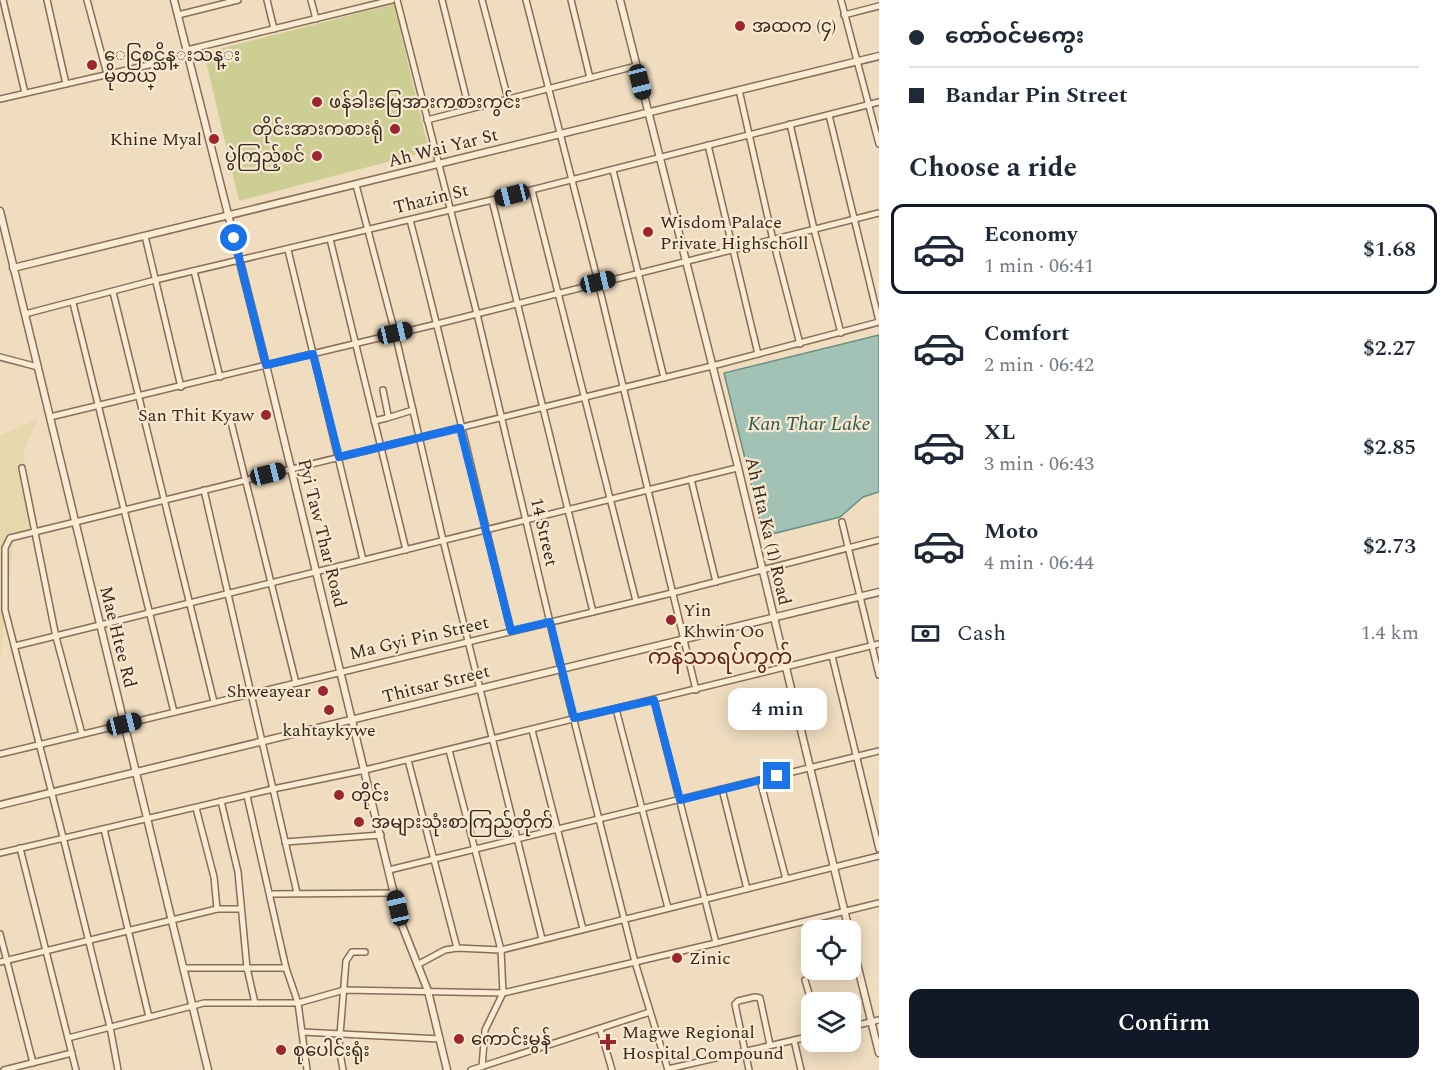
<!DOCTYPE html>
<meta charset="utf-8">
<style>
body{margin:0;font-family:Spectral,"Noto Sans Myanmar",serif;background:#f2f2f3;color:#1f2937;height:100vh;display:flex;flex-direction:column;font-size:22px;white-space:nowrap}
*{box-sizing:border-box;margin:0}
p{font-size:20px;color:#747a83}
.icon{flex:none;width:33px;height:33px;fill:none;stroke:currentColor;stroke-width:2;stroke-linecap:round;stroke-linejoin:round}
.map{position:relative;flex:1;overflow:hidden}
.side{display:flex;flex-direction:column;background:#fff;width:570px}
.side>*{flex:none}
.hud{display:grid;align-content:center;height:132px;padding:0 30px;background:#fff}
.buttons{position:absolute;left:801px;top:920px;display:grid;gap:12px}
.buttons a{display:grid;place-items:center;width:60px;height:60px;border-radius:12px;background:#fff;box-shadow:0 3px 15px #0003;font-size:30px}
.end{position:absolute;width:27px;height:27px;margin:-14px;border:8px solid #1a73e8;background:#fff;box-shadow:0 0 0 3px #fff}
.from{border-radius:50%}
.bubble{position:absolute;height:42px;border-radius:12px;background:#fff;box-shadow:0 3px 15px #0003;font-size:20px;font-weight:600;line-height:42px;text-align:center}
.car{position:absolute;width:18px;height:36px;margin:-18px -9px;border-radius:8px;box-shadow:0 0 4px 2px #0007;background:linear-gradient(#222 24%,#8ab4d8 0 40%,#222 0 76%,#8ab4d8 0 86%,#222 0)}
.hud b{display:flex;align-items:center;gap:21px;height:57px;font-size:22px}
.hud b+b{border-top:2px solid #e0e1e3}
.hud i{width:15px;height:15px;background:#1f2937}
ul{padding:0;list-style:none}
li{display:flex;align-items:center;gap:18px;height:90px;margin:0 12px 9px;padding:0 18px;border:3px solid transparent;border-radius:12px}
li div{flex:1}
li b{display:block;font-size:22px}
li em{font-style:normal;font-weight:600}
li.selected{border-color:#111827}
li>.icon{width:54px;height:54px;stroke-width:1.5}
h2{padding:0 30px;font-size:27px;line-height:72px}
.pay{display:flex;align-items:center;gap:15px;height:66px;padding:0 30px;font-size:22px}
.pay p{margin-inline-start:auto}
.primary-button{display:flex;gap:12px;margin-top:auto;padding:12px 30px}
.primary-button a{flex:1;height:69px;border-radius:12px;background:#111827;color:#fff;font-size:24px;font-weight:600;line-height:69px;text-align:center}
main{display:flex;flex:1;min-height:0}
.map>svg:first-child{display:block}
.farmland{fill:#e6d7ad}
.green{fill:#cdce94}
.water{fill:#a3c2b6;stroke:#6a9083;stroke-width:1.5}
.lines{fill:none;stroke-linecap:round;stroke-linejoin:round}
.minor-casing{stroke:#896d57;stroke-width:8}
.tertiary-casing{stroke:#896d57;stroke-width:9}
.minor{stroke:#faebd4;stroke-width:5}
.tertiary{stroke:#faebd4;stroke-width:6}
.route{stroke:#1a73e8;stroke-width:8}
.poi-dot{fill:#9b2531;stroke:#f7e8d0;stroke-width:2}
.labels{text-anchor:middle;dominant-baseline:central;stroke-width:4.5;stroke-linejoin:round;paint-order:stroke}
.poi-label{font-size:18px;fill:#38271c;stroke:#f7e8d0;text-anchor:start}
.street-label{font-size:18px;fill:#38271c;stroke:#f7e8d0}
.water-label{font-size:20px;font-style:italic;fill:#2b5951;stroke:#f7e8d0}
.quarter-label{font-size:21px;fill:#67221a;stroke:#f7e8d0}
</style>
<main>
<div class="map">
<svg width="879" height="1070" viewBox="0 0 879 1070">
<rect width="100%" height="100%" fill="#f0ddc0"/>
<path class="farmland" d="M38 418 24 450 29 535 14 540 0 661V436Z"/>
<path class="green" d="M394 4 429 151 239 201 204 53Z"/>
<path class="water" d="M879 335V492L863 497 840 517 764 536 724 373Z"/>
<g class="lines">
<defs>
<g id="minor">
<path d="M3 0 25 93"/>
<path d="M47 0 66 84"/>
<path d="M87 0 107 74"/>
<path d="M267 0 274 29"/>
<path d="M311 0 316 19"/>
<path d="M397 0 477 314 561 669 635 962 668 1070"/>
<path d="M442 0 469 109"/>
<path d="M482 0 508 99"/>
<path d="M526 0 598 282 696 690"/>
<path d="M571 0 590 78"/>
<path d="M841 0 879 144"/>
<path d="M178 15 238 0"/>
<path d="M844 15 879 6"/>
<path d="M187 50 392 0"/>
<path d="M739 90 773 240 800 344"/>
<path d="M0 99 188 56"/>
<path d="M829 115 879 321"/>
<path d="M427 120 636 66"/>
<path d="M790 124 814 229 841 333"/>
<path d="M708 145 758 354"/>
<path d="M613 170 664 378"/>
<path d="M356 185 395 333 443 540 542 939"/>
<path d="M532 190 636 601"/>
<path d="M492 200 593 612"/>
<path d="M410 220C446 356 477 494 511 631"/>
<path d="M145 236 181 387"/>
<path d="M330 239 406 550"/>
<path d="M288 250 363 560"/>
<path d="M194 271 220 377"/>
<path d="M113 292 214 702"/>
<path d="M73 303 174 712"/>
<path d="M25 314 155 280 492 200 879 102"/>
<path d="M0 357 38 367"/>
<path d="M50 417 437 324 879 213"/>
<path d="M387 418 413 410"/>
<path d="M374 421 387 418 388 415 383 390"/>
<path d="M231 422 296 683"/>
<path d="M22 468 56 637 82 734"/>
<path d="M691 479 716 582"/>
<path d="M204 490 297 893"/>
<path d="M842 522 879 675"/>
<path d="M15 646 737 468"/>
<path d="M832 656 879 849"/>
<path d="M654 700 716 943"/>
<path d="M616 709 668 908"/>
<path d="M532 730 583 929"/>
<path d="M449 750 501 950 503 993 485 1030 482 1067"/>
<path d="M0 754 672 593 879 540"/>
<path d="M408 760 457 948"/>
<path d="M760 780 786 879"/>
<path d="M722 789 747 889"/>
<path d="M247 796 286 968 298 1003 307 1070"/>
<path d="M221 801 238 872 247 968 255 1003"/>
<path d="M196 808 214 877 217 909"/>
<path d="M104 829 149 1017"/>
<path d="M285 842 381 835"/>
<path d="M20 848 76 1070"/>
<path d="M0 853 273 789 365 770 879 644"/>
<path d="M389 870 879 751"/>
<path d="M270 894 394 893"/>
<path d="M0 934 33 1063"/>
<path d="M0 962 217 909H241"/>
<path d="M417 965 445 950 457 948 501 950 879 856"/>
<path d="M183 968H286"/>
<path d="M805 980 812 1004"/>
<path d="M850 1027 879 1020"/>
<path d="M600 1029 612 1070"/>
<path d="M302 1032 440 1039"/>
<path d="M68 1038 204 1003H298L344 990 503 993 716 943 879 903"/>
<path d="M794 1040 801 1070"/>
<path d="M668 1069 812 1036"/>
<path d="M4 1070 72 1053"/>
<path d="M118 1070 110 1027 63 837 5 610V548L10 538 712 366 879 322"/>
<path d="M343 1070 339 1047 346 961 352 952H365"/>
<path d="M471 1070 650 1012"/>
<path d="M749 1070 735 1004 738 1001 755 997 760 998 770 1045"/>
</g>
<g id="tertiary">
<path d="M174 0 266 365 401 923 428 991 447 1070"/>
<path d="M620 0 736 459 849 930"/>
<path d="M0 211 208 1070"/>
<path d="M13 268 879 56"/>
<path d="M0 805 879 592"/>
<path d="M850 935 879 1053"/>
</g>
</defs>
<use href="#minor" class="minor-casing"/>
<use href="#tertiary" class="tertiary-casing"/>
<use href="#minor" class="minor"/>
<use href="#tertiary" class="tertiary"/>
</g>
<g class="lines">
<path class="route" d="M234 238 266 365 313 354 339 457 460 428 511 631 550 622 574 718 654 700 680 800 777 776"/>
</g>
<g class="poi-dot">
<circle cx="740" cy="26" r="6"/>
<circle cx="92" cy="65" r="6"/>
<circle cx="317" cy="102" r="6"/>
<circle cx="395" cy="129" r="6"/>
<circle cx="214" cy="139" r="6"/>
<circle cx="317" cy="156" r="6"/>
<circle cx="648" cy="232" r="6"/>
<circle cx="266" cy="415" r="6"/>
<circle cx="671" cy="620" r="6"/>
<circle cx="323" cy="691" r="6"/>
<circle cx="329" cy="710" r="6"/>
<circle cx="339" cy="795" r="6"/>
<circle cx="359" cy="822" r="6"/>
<circle cx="677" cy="958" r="6"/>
<circle cx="459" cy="1039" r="6"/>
<path d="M605 1033h6v6h6v6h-6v6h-6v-6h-6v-6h6z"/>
<circle cx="281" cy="1050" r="6"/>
</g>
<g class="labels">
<g class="poi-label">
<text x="752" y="26">အထက (၄)</text>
<text x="104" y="55">ေငြစင္သိန္းသန္း<tspan x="104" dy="21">မိုတယ္</tspan></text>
<text x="329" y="102">ဖန်ခါးမြေအားကစားကွင်း</text>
<text x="383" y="129" text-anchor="end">တိုင်းအားကစားရုံ</text>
<text x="202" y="139" text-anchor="end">Khine Myal</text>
<text x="305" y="156" text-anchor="end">ပွဲကြည့်စင်</text>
<text x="660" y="222">Wisdom Palace<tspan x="660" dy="21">Private Highscholl</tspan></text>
<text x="254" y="415" text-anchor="end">San Thit Kyaw</text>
<text x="683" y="610">Yin<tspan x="683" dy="21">Khwin Oo</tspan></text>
<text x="311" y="691" text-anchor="end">Shweayear</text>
<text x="329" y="730" text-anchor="middle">kahtaykywe</text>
<text x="351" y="795">တိုင်း</text>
<text x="371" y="822">အများသုံးစာကြည့်တိုက်</text>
<text x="689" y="958">Zinic</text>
<text x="622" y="1032">Magwe Regional<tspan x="622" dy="21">Hospital Compound</tspan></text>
<text x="471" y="1039">ကောင်းမွန်</text>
<text x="293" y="1050">စုပေါင်းရုံး</text>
</g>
<g class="street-label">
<text transform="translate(443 148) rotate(-14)">Ah Wai Yar St</text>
<text transform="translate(431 199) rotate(-14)">Thazin St</text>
<text transform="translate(768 531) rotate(77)">Ah Hta Ka (1) Road</text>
<text transform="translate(544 532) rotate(77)">14 Street</text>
<text transform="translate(322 533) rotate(76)">Pyi Taw Thar Road</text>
<text transform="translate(118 637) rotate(76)">Mae Htee Rd</text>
<text transform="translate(419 638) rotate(-13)">Ma Gyi Pin Street</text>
<text transform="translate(436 684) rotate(-14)">Thitsar Street</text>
</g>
<g class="water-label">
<text x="809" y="424">Kan Thar Lake</text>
</g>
<g class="quarter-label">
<text x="720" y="658">ကန်သာရပ်ကွက်</text>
</g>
</g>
</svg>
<div class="buttons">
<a><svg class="icon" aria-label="locate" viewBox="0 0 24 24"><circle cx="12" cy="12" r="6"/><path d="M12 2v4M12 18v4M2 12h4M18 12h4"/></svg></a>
<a><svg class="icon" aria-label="layers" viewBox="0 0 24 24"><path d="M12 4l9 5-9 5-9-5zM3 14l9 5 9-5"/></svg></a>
</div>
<i class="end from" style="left:234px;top:238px"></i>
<i class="end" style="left:777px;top:776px"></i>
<div class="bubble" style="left:728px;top:688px;width:99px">4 min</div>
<i class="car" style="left:640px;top:82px;rotate:166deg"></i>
<i class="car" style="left:512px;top:195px;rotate:256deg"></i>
<i class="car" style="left:598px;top:282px;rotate:77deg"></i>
<i class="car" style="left:395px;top:333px;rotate:77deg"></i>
<i class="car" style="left:268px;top:474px;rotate:76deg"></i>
<i class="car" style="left:124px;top:724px;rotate:76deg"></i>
<i class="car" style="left:398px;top:908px;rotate:347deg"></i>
</div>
<section class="side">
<div class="hud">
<b><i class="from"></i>တော်ဝင်မကွေး</b>
<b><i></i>Bandar Pin Street</b>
</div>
<h2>Choose a ride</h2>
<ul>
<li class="selected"><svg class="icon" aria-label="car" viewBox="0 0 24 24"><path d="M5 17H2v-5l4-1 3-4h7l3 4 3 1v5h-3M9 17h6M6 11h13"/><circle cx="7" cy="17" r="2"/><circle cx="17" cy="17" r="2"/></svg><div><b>Economy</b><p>1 min · 06:41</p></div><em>$1.68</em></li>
<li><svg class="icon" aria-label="car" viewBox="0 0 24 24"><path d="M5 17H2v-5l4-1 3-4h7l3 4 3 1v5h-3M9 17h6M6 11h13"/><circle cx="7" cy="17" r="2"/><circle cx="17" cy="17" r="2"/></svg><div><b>Comfort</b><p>2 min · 06:42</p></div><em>$2.27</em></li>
<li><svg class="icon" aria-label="car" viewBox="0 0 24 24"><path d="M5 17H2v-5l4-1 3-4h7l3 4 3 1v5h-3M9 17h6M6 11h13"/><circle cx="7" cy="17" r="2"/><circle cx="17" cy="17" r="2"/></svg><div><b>XL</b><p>3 min · 06:43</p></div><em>$2.85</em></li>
<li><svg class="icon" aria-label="car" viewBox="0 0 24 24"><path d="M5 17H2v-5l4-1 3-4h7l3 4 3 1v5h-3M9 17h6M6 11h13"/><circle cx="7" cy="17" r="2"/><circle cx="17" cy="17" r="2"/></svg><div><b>Moto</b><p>4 min · 06:44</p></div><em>$2.73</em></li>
</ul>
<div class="pay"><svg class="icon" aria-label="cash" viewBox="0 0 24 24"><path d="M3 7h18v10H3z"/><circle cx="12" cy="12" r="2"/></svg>Cash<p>1.4 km</p></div>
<div class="primary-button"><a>Confirm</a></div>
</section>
</main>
